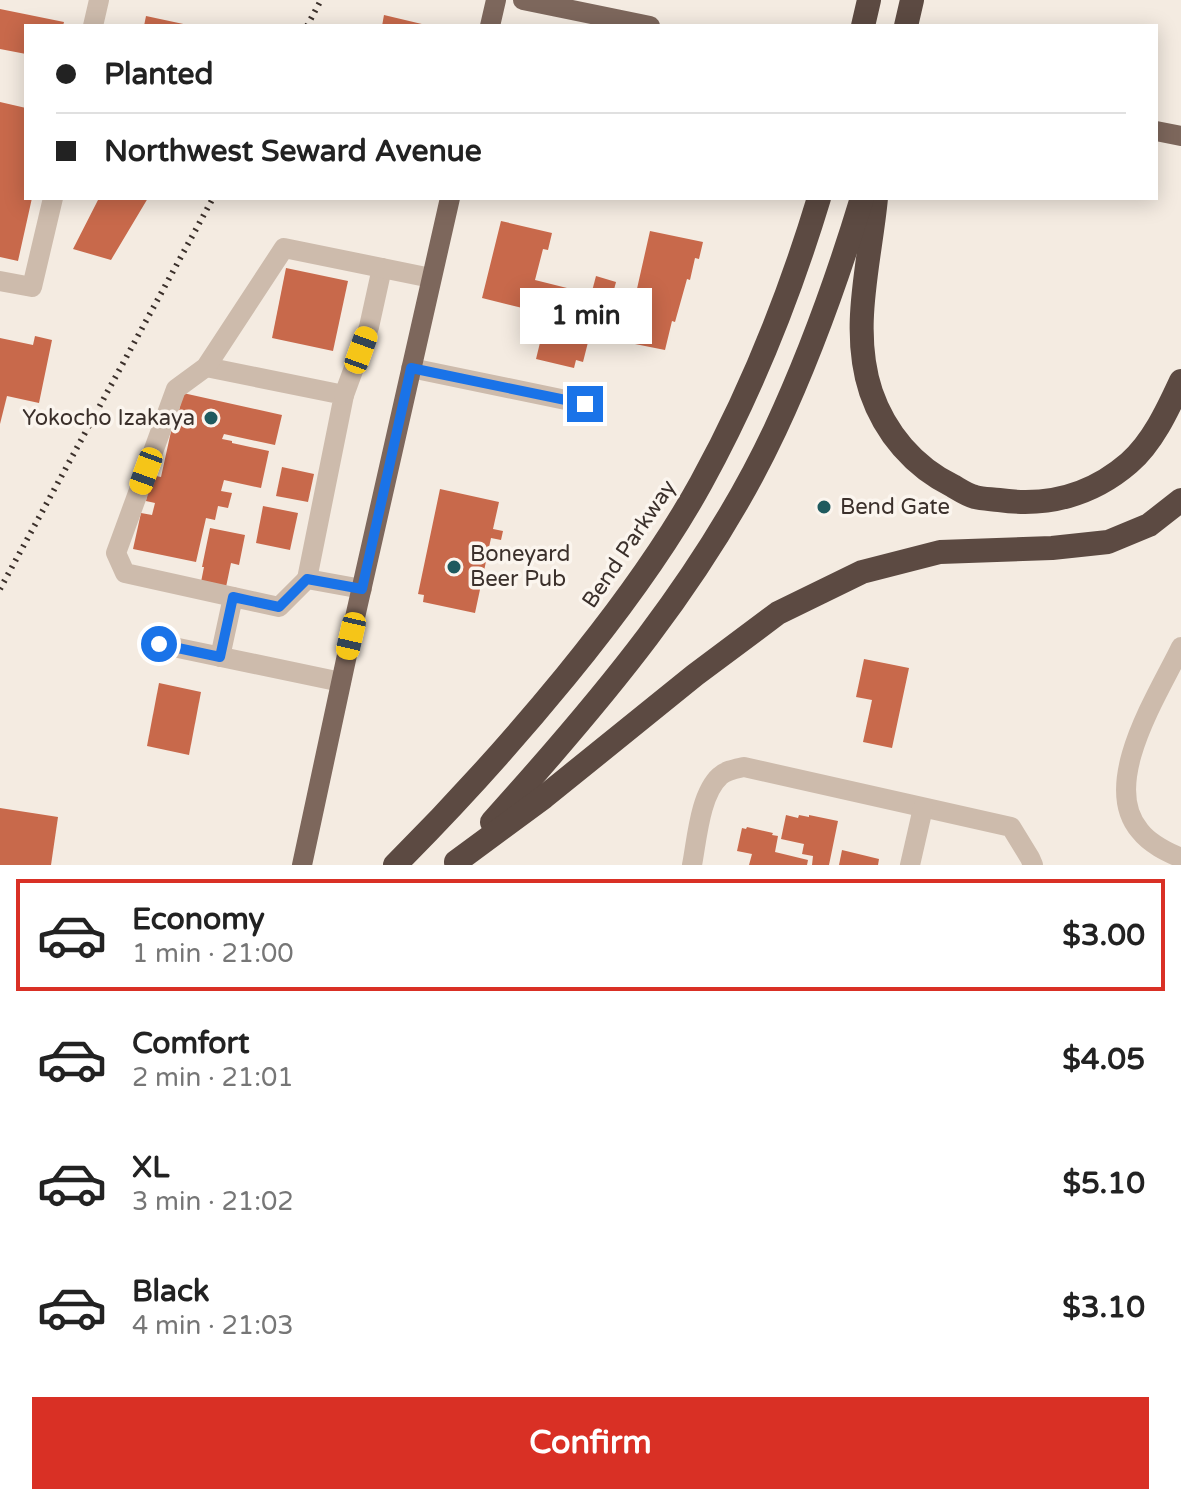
<!DOCTYPE html>
<meta charset="utf-8">
<style>
body{margin:0;font-family:"Varela Round",sans-serif;background:#f2f2f2;color:#222;height:100vh;display:flex;flex-direction:column;font-size:30px;white-space:nowrap}
*{box-sizing:border-box;margin:0}
p{font-size:26px;color:#767676}
.icon{flex:none;width:44px;height:44px;fill:none;stroke:currentColor;stroke-width:2;stroke-linecap:round;stroke-linejoin:round}
.map{position:relative;height:865px;overflow:hidden}
.panel{display:flex;flex-direction:column;background:#fff;flex:1}
.panel>*{flex:none}
.top-card{position:absolute;left:24px;top:24px;width:1134px;height:176px;border-radius:0px;box-shadow:0 4px 20px #0003;display:grid;align-content:center;height:176px;padding:0 32px;background:#fff}
.end{position:absolute;width:36px;height:36px;margin:-18px;border:10px solid #1a73e8;background:#fff;box-shadow:0 0 0 4px #fff}
.from{border-radius:50%}
.bubble{position:absolute;height:56px;border-radius:0px;background:#fff;box-shadow:0 4px 20px #0003;font-size:26px;font-weight:700;line-height:56px;text-align:center}
.car{position:absolute;width:24px;height:48px;margin:-24px -12px;border-radius:10px;box-shadow:0 0 6px 2px #0007;background:linear-gradient(#f5c518 24%,#345 0 40%,#f5c518 0 76%,#345 0 86%,#f5c518 0)}
.top-card b{display:flex;align-items:center;gap:28px;height:76px;font-size:30px}
.top-card b+b{border-top:2px solid #e0e0e0}
.top-card i{width:20px;height:20px;background:#222}
ul{padding:14px 0 0;list-style:none}
li{display:flex;align-items:center;gap:24px;height:112px;margin:0 16px 12px;padding:0 16px;border:4px solid transparent;border-radius:0px}
li div{flex:1}
li b{display:block;font-size:30px}
li em{font-style:normal;font-weight:700}
li.selected{border-color:#d93025}
li>.icon{width:72px;height:72px;stroke-width:1.5}
.action{display:flex;gap:16px;margin-top:auto;padding:16px 32px}
.action a{flex:1;height:92px;border-radius:0px;background:#d93025;color:#fff;font-size:32px;font-weight:700;line-height:92px;text-align:center}
.map>svg:first-child{display:block}
.building{fill:#c8694b}
.lines{fill:none;stroke-linecap:round;stroke-linejoin:round}
.minor{stroke:#cdbbac;stroke-width:20}
.major{stroke:#7d675c;stroke-width:20}
.highway{stroke:#5c4a42;stroke-width:24}
.rail{stroke:#3b302b;stroke-width:6;stroke-dasharray:2 6;stroke-linecap:butt}
.route{stroke:#1a73e8;stroke-width:10}
.poi-dot{fill:#1f5a5e;stroke:#fbf5ee;stroke-width:3}
.labels{text-anchor:middle;dominant-baseline:central;stroke-width:7;stroke-linejoin:round;paint-order:stroke}
.poi-label{font-size:22px;fill:#3b302b;stroke:#fbf5ee;text-anchor:start}
.street-label{font-size:22px;fill:#3b302b;stroke:#fbf5ee}
</style>
<div class="map">
<svg width="1181" height="865" viewBox="0 0 1181 865">
<rect width="100%" height="100%" fill="#f4ebe1"/>
<g class="building">
<path d="M0 9 64 22 63 26H26V54L0 49Z"/>
<path d="M384 15 426 25V26H382Z"/>
<path d="M146 16 188 25V26H144Z"/>
<path d="M0 102 26 108V198H32L18 261 0 257Z"/>
<path d="M95 198H148L111 260 73 249 98 200Z"/>
<path d="M501 221 552 233 548 250 543 249 535 280 591 294 590 297 599 299 583 362 576 360 574 368 536 359 547 314 482 298Z"/>
<path d="M650 231 703 242 699 259 695 258 690 280 687 279 675 322 672 321 665 350 625 342Z"/>
<path d="M286 268 348 281 333 351 272 338Z"/>
<path d="M596 276 616 282 611 301 591 295Z"/>
<path d="M35 336 52 340 39 403 7 396 0 424V338L33 345Z"/>
<path d="M183 393 282 415 275 445 224 434 222 439 232 441V443L269 451 261 488 224 480 221 491 232 493 228 508 218 506 215 520 206 518 196 562 133 549 141 513 152 515 155 503 146 501 151 475 161 477 172 427 175 428Z"/>
<path d="M282 467 314 474 308 502 276 496Z"/>
<path d="M440 489 499 502 493 529 503 531 501 540 491 538 475 613 423 602 424 595 418 594Z"/>
<path d="M263 506 298 513 290 550 256 543Z"/>
<path d="M210 528 245 535 239 565 231 563 226 587 201 582 204 567H202Z"/>
<path d="M864 659 909 668 892 748 863 742 872 700 856 697Z"/>
<path d="M159 683 201 692 189 755 147 746Z"/>
<path d="M0 808 58 817 51 865H0Z"/>
<path d="M786 815 798 818 799 815 809 817V815L838 821 829 865H812L813 856 802 854 804 844 781 839Z"/>
<path d="M747 827 773 833 772 835 778 836 775 852 808 860 807 865H749L752 854 737 851 742 828 746 829Z"/>
<path d="M842 850 879 859 878 865H839Z"/>
</g>
<g class="lines">
<g class="minor">
<path d="M93 26 99 0"/>
<path d="M0 281 32 287 53 198"/>
<path d="M206 367 344 395 307 579"/>
<path d="M411 368 585 404"/>
<path d="M344 395 369 327 382 268"/>
<path d="M362 589 307 579 279 607 125 573 116 553 176 389 206 367 284 248 431 278"/>
<path d="M159 644 341 682"/>
<path d="M1181 647C1159 693 1099 784 1140 831 1150 844 1167 852 1181 858"/>
<path d="M220 657 233 597"/>
<path d="M692 865C697 839 700 794 720 776 727 770 735 769 744 767L1011 827 1030 858 1033 865"/>
<path d="M910 865 923 808"/>
</g>
<g class="major">
<path d="M523 0 650 26"/>
<path d="M490 26 496 0"/>
<path d="M1156 131 1181 136"/>
<path d="M302 865 356 613 450 198"/>
</g>
<g class="highway">
<path d="M863 26 869 0"/>
<path d="M906 26 912 0"/>
<path d="M876 198C870 262 850 329 871 392 885 433 914 467 953 486 960 490 967 495 975 497 982 499 991 499 999 500 1047 507 1092 495 1129 463 1153 442 1168 409 1181 381"/>
<path d="M492 822C600 702 706 577 775 430 810 355 838 277 862 198"/>
<path d="M456 862 544 797 695 675 778 613 862 572 940 552 1052 548 1108 542 1149 525 1181 500"/>
<path d="M395 865C455 805 512 742 566 676 615 616 663 552 701 483 751 392 789 297 819 198"/>
</g>
<g class="rail">
<path d="M307 26 321 0"/>
<path d="M0 589 213 198"/>
</g>
</g>
<g class="lines">
<path class="route" d="M159 644 220 657 233 597 279 607 307 579 362 589 411 368 585 404"/>
</g>
<g class="poi-dot">
<circle cx="211" cy="418" r="8"/>
<circle cx="824" cy="507" r="8"/>
<circle cx="454" cy="567" r="8"/>
</g>
<g class="labels">
<g class="poi-label">
<text x="195" y="418" text-anchor="end">Yokocho Izakaya</text>
<text x="840" y="507">Bend Gate</text>
<text x="470" y="554">Boneyard<tspan x="470" dy="25">Beer Pub</tspan></text>
</g>
<g class="street-label">
<text transform="translate(629 544) rotate(-56)">Bend Parkway</text>
</g>
</g>
</svg>
<i class="end from" style="left:159px;top:644px"></i>
<i class="end" style="left:585px;top:404px"></i>
<div class="bubble" style="left:520px;top:288px;width:132px">1 min</div>
<i class="car" style="left:361px;top:350px;rotate:20deg"></i>
<i class="car" style="left:146px;top:471px;rotate:200deg"></i>
<i class="car" style="left:351px;top:636px;rotate:193deg"></i>
<div class="top-card">
<b><i class="from"></i>Planted</b>
<b><i></i>Northwest Seward Avenue</b>
</div>
</div>
<section class="panel">
<ul>
<li class="selected"><svg class="icon" aria-label="car" viewBox="0 0 24 24"><path d="M5 17H2v-5l4-1 3-4h7l3 4 3 1v5h-3M9 17h6M6 11h13"/><circle cx="7" cy="17" r="2"/><circle cx="17" cy="17" r="2"/></svg><div><b>Economy</b><p>1 min · 21:00</p></div><em>$3.00</em></li>
<li><svg class="icon" aria-label="car" viewBox="0 0 24 24"><path d="M5 17H2v-5l4-1 3-4h7l3 4 3 1v5h-3M9 17h6M6 11h13"/><circle cx="7" cy="17" r="2"/><circle cx="17" cy="17" r="2"/></svg><div><b>Comfort</b><p>2 min · 21:01</p></div><em>$4.05</em></li>
<li><svg class="icon" aria-label="car" viewBox="0 0 24 24"><path d="M5 17H2v-5l4-1 3-4h7l3 4 3 1v5h-3M9 17h6M6 11h13"/><circle cx="7" cy="17" r="2"/><circle cx="17" cy="17" r="2"/></svg><div><b>XL</b><p>3 min · 21:02</p></div><em>$5.10</em></li>
<li><svg class="icon" aria-label="car" viewBox="0 0 24 24"><path d="M5 17H2v-5l4-1 3-4h7l3 4 3 1v5h-3M9 17h6M6 11h13"/><circle cx="7" cy="17" r="2"/><circle cx="17" cy="17" r="2"/></svg><div><b>Black</b><p>4 min · 21:03</p></div><em>$3.10</em></li>
</ul>
<div class="action"><a>Confirm</a></div>
</section>
